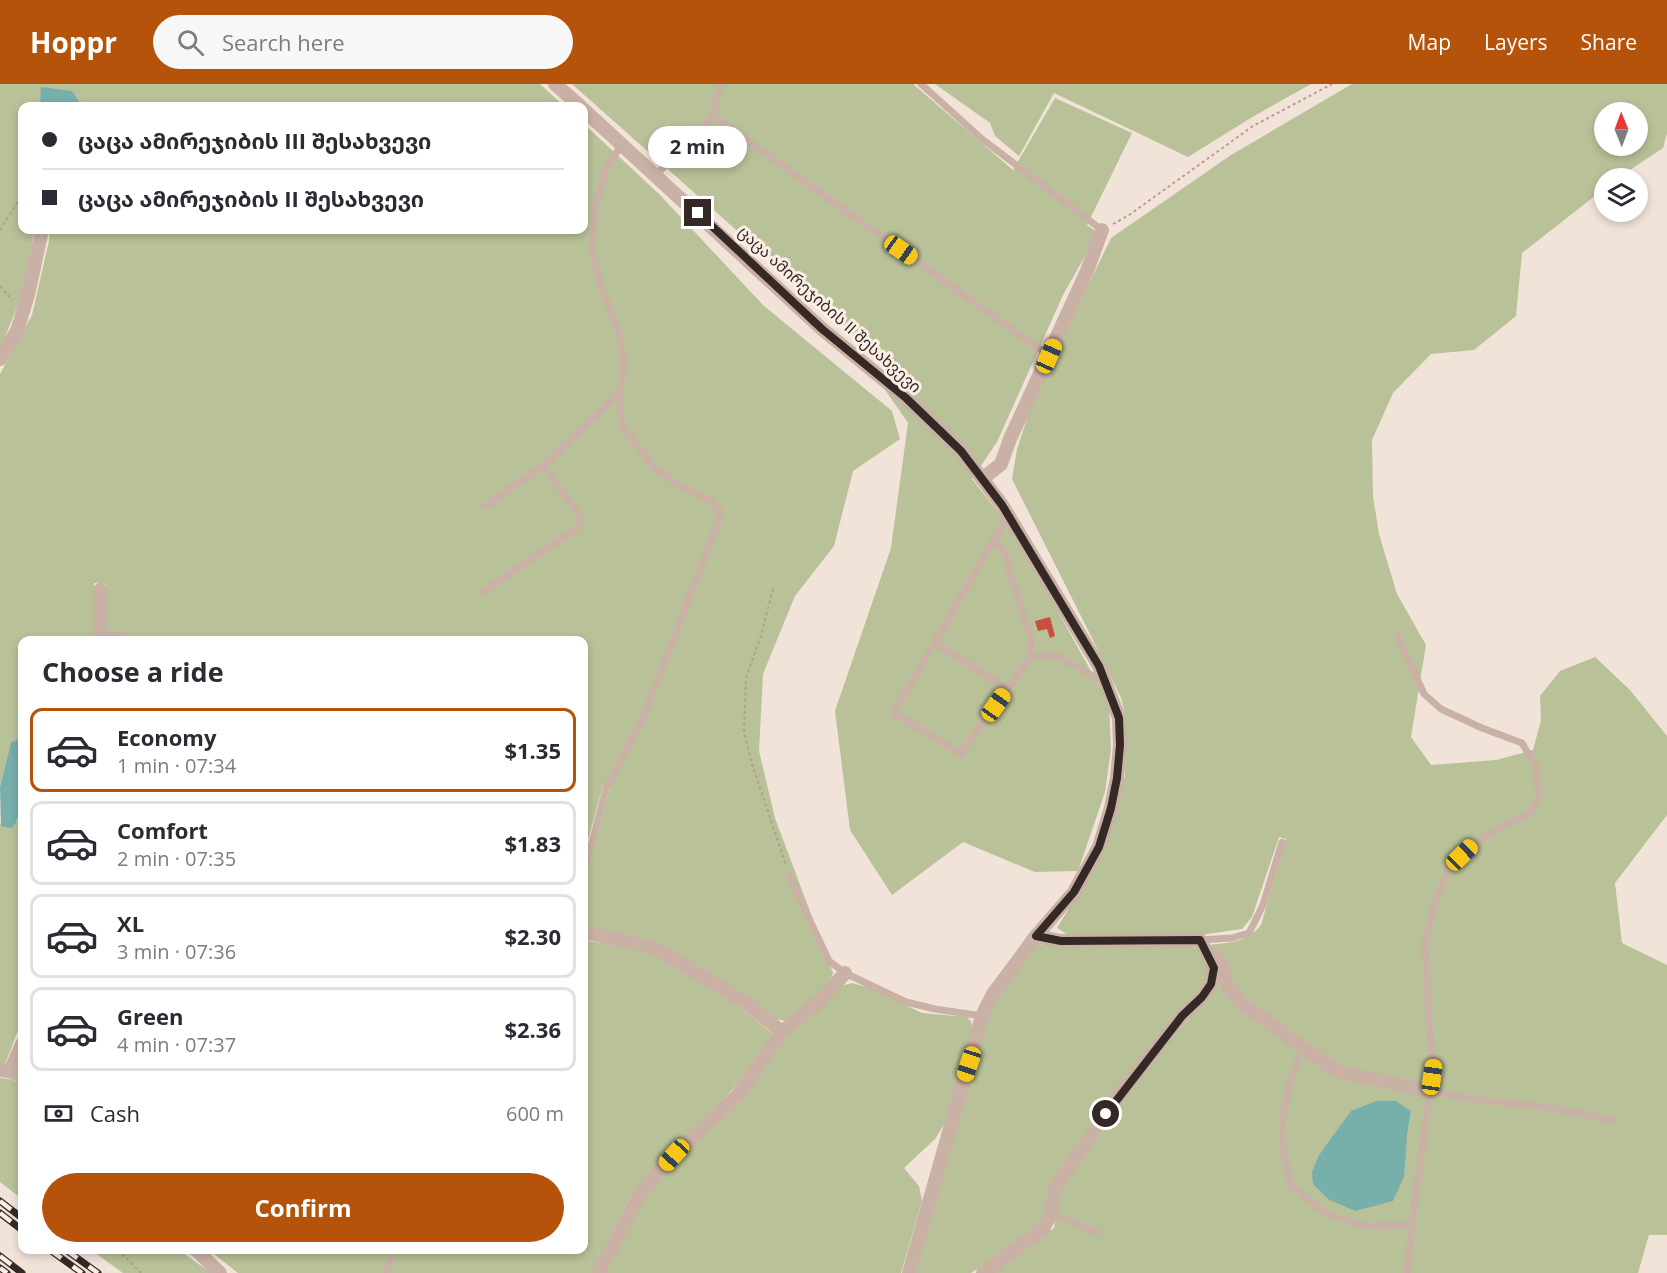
<!DOCTYPE html>
<meta charset="utf-8">
<style>
body{margin:0;font-family:"Open Sans","Noto Sans Georgian",sans-serif;background:#f7f7f7;color:#2b2b33;height:100vh;display:flex;flex-direction:column;font-size:22px;white-space:nowrap}
*{box-sizing:border-box;margin:0}
p{font-size:20px;color:#7c7c81}
.icon{flex:none;width:33px;height:33px;fill:none;stroke:currentColor;stroke-width:2;stroke-linecap:round;stroke-linejoin:round}
.map{position:relative;flex:1;overflow:hidden}
.drawer{position:absolute;left:18px;top:552px;width:570px;height:618px;display:flex;flex-direction:column;background:#fff;border-radius:12px;box-shadow:0 3px 9px #0003}
.drawer>*{flex:none}
.top-card{position:absolute;left:18px;top:18px;width:570px;height:132px;border-radius:12px;box-shadow:0 3px 9px #0003;display:grid;align-content:center;height:132px;padding:0 24px;background:#fff}
.needle{width:39px;rotate:359deg}
.controls{position:absolute;left:1594px;top:18px;display:grid;gap:12px}
.controls a{display:grid;place-items:center;width:54px;height:54px;border-radius:50%;background:#fff;box-shadow:0 3px 9px #0003;font-size:30px}
.end{position:absolute;width:27px;height:27px;margin:-14px;border:8px solid #352926;background:#fff;box-shadow:0 0 0 3px #fff}
.from{border-radius:50%}
.bubble{position:absolute;height:42px;border-radius:21px;background:#fff;box-shadow:0 3px 9px #0003;font-size:20px;font-weight:700;line-height:42px;text-align:center}
.car{position:absolute;width:18px;height:36px;margin:-18px -9px;border-radius:8px;box-shadow:0 0 4px 2px #0007;background:linear-gradient(#f5c518 24%,#345 0 40%,#f5c518 0 76%,#345 0 86%,#f5c518 0)}
.top-card b{display:flex;align-items:center;gap:21px;height:57px;font-size:22px}
.top-card b+b{border-top:2px solid #e1e1e2}
.top-card i{width:15px;height:15px;background:#2b2b33}
ul{padding:0;list-style:none}
li{display:flex;align-items:center;gap:18px;height:84px;margin:0 12px 9px;padding:0 12px;border:3px solid #e1e1e2;border-radius:12px}
li div{flex:1}
li b{display:block;font-size:22px}
li em{font-style:normal;font-weight:700}
li.current{border-color:#b45309}
li>.icon{width:54px;height:54px;stroke-width:1.5}
h2{padding:0 24px;font-size:27px;line-height:72px}
.pay{display:flex;align-items:center;gap:15px;height:66px;padding:0 24px;font-size:22px}
.pay p{margin-inline-start:auto}
.action{display:flex;gap:12px;margin-top:auto;padding:12px 24px}
.action a{flex:1;height:69px;border-radius:36px;background:#b45309;color:#fff;font-size:24px;font-weight:700;line-height:69px;text-align:center}
header{display:flex;align-items:center;gap:36px;box-sizing:border-box;height:84px;padding:0 30px;background:#b45309;color:#fff}
header strong{font-size:28px}
nav{display:flex;gap:33px;margin-inline-start:auto;font-size:21px}
.search{width:420px;height:54px;background:#f7f7f7;display:flex;align-items:center;gap:15px;box-sizing:border-box;padding:0 21px;border-radius:33px;color:#7c7c81;font-size:22px}
.map>svg:first-child{display:block}
.green{fill:#b9c199;fill-rule:evenodd}
.water{fill:#77afab}
.building{fill:#c95040}
.lines{fill:none;stroke-linecap:round;stroke-linejoin:round}
.path{stroke:#b69b8f;stroke-width:2;stroke-dasharray:3 3;stroke-linecap:butt}
.lane{stroke:#cab1a5;stroke-width:7}
.street{stroke:#cab1a5;stroke-width:14}
.rail-casing{stroke:#352926;stroke-width:7}
.rail{stroke:#faeee5;stroke-width:4.5;stroke-dasharray:14;stroke-linecap:butt}
.route{stroke:#352926;stroke-width:8}
.labels{text-anchor:middle;dominant-baseline:central;stroke-width:6;stroke-linejoin:round;paint-order:stroke}
.street-label{font-size:16px;fill:#352926;stroke:#faeee5}
</style>
<header>
<strong>Hoppr</strong>
<div class="search"><svg class="icon" aria-label="search" viewBox="0 0 24 24"><circle cx="10" cy="10" r="6"/><path d="M15 15l6 6"/></svg>Search here</div>
<nav><a>Map</a><a>Layers</a><a>Share</a></nav>
</header>
<div class="map">
<svg width="1667" height="1189" viewBox="0 0 1667 1189">
<rect width="100%" height="100%" fill="#f2e3d9"/>
<g class="green">
<path d="M0 0H540L564 22H22V146H34L25 203 0 266Z"/>
<path d="M572 0H913L1013 86 1055 14 1132 49 1087 141 1098 149 1063 211 997 358 972 395 1014 448 1109 620 1111 665 1105 708 1078 787 1035 788 963 758 892 811 850 746 835 627 891 464 908 339 879 297 890 283Z"/>
<path d="M935 0H1311L1254 32 1188 73 1054 9 1019 72 995 52 990 39Z"/>
<path d="M1352 0H1667V49L1663 64 1618 94H1605V104L1522 169 1516 232 1474 266 1431 270 1393 309 1372 356 1373 412 1379 450 1397 510 1426 561 1411 653 1431 681 1496 676 1533 666 1541 636 1540 612 1560 587 1595 573 1630 606 1667 652V731L1615 799 1622 859 1667 881V1151H1649L1638 1189H989L1054 1144 1059 1106 1128 1006 1214 906 1206 861C1229 859 1246 859 1261 841L1286 755 1279 753 1252 833 1242 845 1193 852 1071 853 1057 844 1093 785 1106 756 1125 691 1126 635 1121 614 1093 556 1012 395 1017 365 1034 314 1111 154 1231 71ZM1605 28H1638V62H1605ZM1411 1028 1407 1053 1319 1071 1331 1056Z"/>
<path d="M584 40 659 110 764 222 892 327 900 355 853 387 834 462 795 512 763 590 759 667 775 734 833 889C827 912 804 923 785 937L776 935 717 894 584 844V790L594 763 610 703 603 701 584 771V556H139L122 550H104L105 500 94 499 93 556H22V654L11 658 0 703V290L32 231 49 157 50 146H584Z"/>
<path d="M22 721V936L5 980H0V739L2 742 18 736Z"/>
<path d="M584 856 649 867 736 920 774 951 734 1004 629 1115 592 1189H238L209 1166H584Z"/>
<path d="M1037 860 1079 863 1190 860C1205 868 1210 884 1207 900L1046 1122 1042 1134 1033 1149 971 1189H914L992 922Z"/>
<path d="M852 899 870 904 922 929 967 933 971 938 973 948 948 1034 935 1055 904 1084 919 1102 922 1117 901 1189H604L638 1122 785 952 841 902Z"/>
<path d="M0 994 10 995 22 1000V1115L0 1098Z"/>
<path d="M91 1166H182L186 1171 211 1189H123Z"/>
</g>
<g class="water">
<path d="M41 3 72 7 82 22H40Z"/>
<path d="M22 654C23 680 29 723 12 744L1 742 0 703 11 658Z"/>
<path d="M1376 1017H1396L1411 1027 1407 1053 1404 1093 1393 1117 1355 1127 1328 1115 1313 1100 1312 1088 1319 1071 1351 1027Z"/>
</g>
<path class="building" d="M1050 533 1055 552 1050 554 1047 545 1038 547 1035 537Z"/>
<g class="lines">
<g class="path">
<path d="M1113 140 1129 131 1253 42 1332 0"/>
<path d="M0 146 22 111"/>
<path d="M0 202 12 216"/>
<path d="M773 505 760 555 746 593 744 648 752 680 786 781"/>
<path d="M118 1166 141 1189"/>
</g>
<g class="lane">
<path d="M921 0 982 55 1102 146"/>
<path d="M713 32 1048 271"/>
<path d="M656 91 713 32 720 0"/>
<path d="M485 422 543 382 619 309"/>
<path d="M1008 431 894 629 961 670 1031 572H1058L1102 597"/>
<path d="M994 455 1004 468 1031 555V572"/>
<path d="M483 508 578 443 580 435 577 427 543 382"/>
<path d="M1398 553 1424 610 1441 625 1482 644 1522 659 1536 683 1539 713 1528 731 1510 738 1474 760 1450 783 1436 815 1425 858 1430 954 1434 980 1414 1122 1407 1189"/>
<path d="M935 559 1008 605"/>
<path d="M584 782 592 759 606 704 644 632 720 433V426L707 414 678 401 655 384 622 342 619 309 624 283 619 249 601 203 592 164 595 123 606 85 622 60"/>
<path d="M789 792 829 877 845 889 906 918 935 925 982 932"/>
<path d="M1200 856 1232 854 1249 849 1263 821 1282 758"/>
<path d="M1303 964 1290 999 1282 1036 1283 1066 1291 1101 1324 1129 1364 1142 1411 1141"/>
<path d="M1430 1007 1473 1015 1544 1023 1614 1036"/>
<path d="M1051 1129 1097 1148"/>
<path d="M386 1189 393 1166"/>
</g>
<g class="street">
<path d="M555 0 580 22"/>
<path d="M584 26 822 245 906 314 961 367 1002 421 1099 582 1119 634 1120 661 1117 694 1111 724 1099 763 1074 808 1036 852 1008 890 993 910 982 932 909 1189"/>
<path d="M0 275 17 247 28 211 42 146"/>
<path d="M982 395 1001 380 1010 355 1087 187 1102 146"/>
<path d="M100 506V556"/>
<path d="M106 556 110 554 121 556"/>
<path d="M584 848 655 864 745 918 782 948"/>
<path d="M1215 871 1222 882 1228 902 1243 920 1320 976 1342 989 1430 1007"/>
<path d="M0 986 10 987 22 992"/>
<path d="M10 987 22 960"/>
<path d="M196 1166 220 1189"/>
<path d="M599 1189 639 1111 674 1071 738 1011 782 948 820 917 845 889"/>
<path d="M983 1189 1043 1145 1051 1129 1055 1104 1118 1012 1182 932 1202 913 1211 900 1214 884 1200 856 1061 857 1036 852"/>
</g>
<defs>
<g id="rail">
<path d="M0 1117 22 1134"/>
<path d="M0 1129 22 1146"/>
<path d="M50 1166 82 1189"/>
<path d="M66 1166 98 1189"/>
<path d="M0 1172 22 1189"/>
<path d="M0 1184 7 1189"/>
</g>
</defs>
<use href="#rail" class="rail-casing"/>
<use href="#rail" class="rail"/>
</g>
<g class="lines">
<path class="route" d="M698 129 822 245 906 314 961 367 1002 421 1099 582 1119 634 1120 661 1117 694 1111 724 1099 763 1074 808 1036 852 1061 857 1200 856 1214 884 1211 900 1202 913 1182 932 1106 1030"/>
</g>
<g class="labels">
<g class="street-label">
<text transform="translate(830 225) rotate(42)">ცაცა ამირეჯიბის II შესახვევი</text>
</g>
</g>
</svg>
<div class="controls">
<a><svg class="needle" viewBox="-14 -14 28 28"><path d="M0-13l5 13h-10z" fill="#e53935"/><path d="M0 13l5-13h-10z" fill="#7c7c81"/></svg></a>
<a><svg class="icon" aria-label="layers" viewBox="0 0 24 24"><path d="M12 4l9 5-9 5-9-5zM3 14l9 5 9-5"/></svg></a>
</div>
<i class="end from" style="left:1106px;top:1030px"></i>
<i class="end" style="left:698px;top:129px"></i>
<div class="bubble" style="left:648px;top:42px;width:99px">2 min</div>
<i class="car" style="left:901px;top:166px;rotate:125deg"></i>
<i class="car" style="left:1049px;top:272px;rotate:24deg"></i>
<i class="car" style="left:996px;top:621px;rotate:35deg"></i>
<i class="car" style="left:1462px;top:771px;rotate:46deg"></i>
<i class="car" style="left:969px;top:980px;rotate:198deg"></i>
<i class="car" style="left:1432px;top:993px;rotate:8deg"></i>
<i class="car" style="left:674px;top:1071px;rotate:222deg"></i>
<div class="top-card">
<b><i class="from"></i>ცაცა ამირეჯიბის III შესახვევი</b>
<b><i></i>ცაცა ამირეჯიბის II შესახვევი</b>
</div>
<section class="drawer">
<h2>Choose a ride</h2>
<ul>
<li class="current"><svg class="icon" aria-label="car" viewBox="0 0 24 24"><path d="M5 17H2v-5l4-1 3-4h7l3 4 3 1v5h-3M9 17h6M6 11h13"/><circle cx="7" cy="17" r="2"/><circle cx="17" cy="17" r="2"/></svg><div><b>Economy</b><p>1 min · 07:34</p></div><em>$1.35</em></li>
<li><svg class="icon" aria-label="car" viewBox="0 0 24 24"><path d="M5 17H2v-5l4-1 3-4h7l3 4 3 1v5h-3M9 17h6M6 11h13"/><circle cx="7" cy="17" r="2"/><circle cx="17" cy="17" r="2"/></svg><div><b>Comfort</b><p>2 min · 07:35</p></div><em>$1.83</em></li>
<li><svg class="icon" aria-label="car" viewBox="0 0 24 24"><path d="M5 17H2v-5l4-1 3-4h7l3 4 3 1v5h-3M9 17h6M6 11h13"/><circle cx="7" cy="17" r="2"/><circle cx="17" cy="17" r="2"/></svg><div><b>XL</b><p>3 min · 07:36</p></div><em>$2.30</em></li>
<li><svg class="icon" aria-label="car" viewBox="0 0 24 24"><path d="M5 17H2v-5l4-1 3-4h7l3 4 3 1v5h-3M9 17h6M6 11h13"/><circle cx="7" cy="17" r="2"/><circle cx="17" cy="17" r="2"/></svg><div><b>Green</b><p>4 min · 07:37</p></div><em>$2.36</em></li>
</ul>
<div class="pay"><svg class="icon" aria-label="cash" viewBox="0 0 24 24"><path d="M3 7h18v10H3z"/><circle cx="12" cy="12" r="2"/></svg>Cash<p>600 m</p></div>
<div class="action"><a>Confirm</a></div>
</section>
</div>
